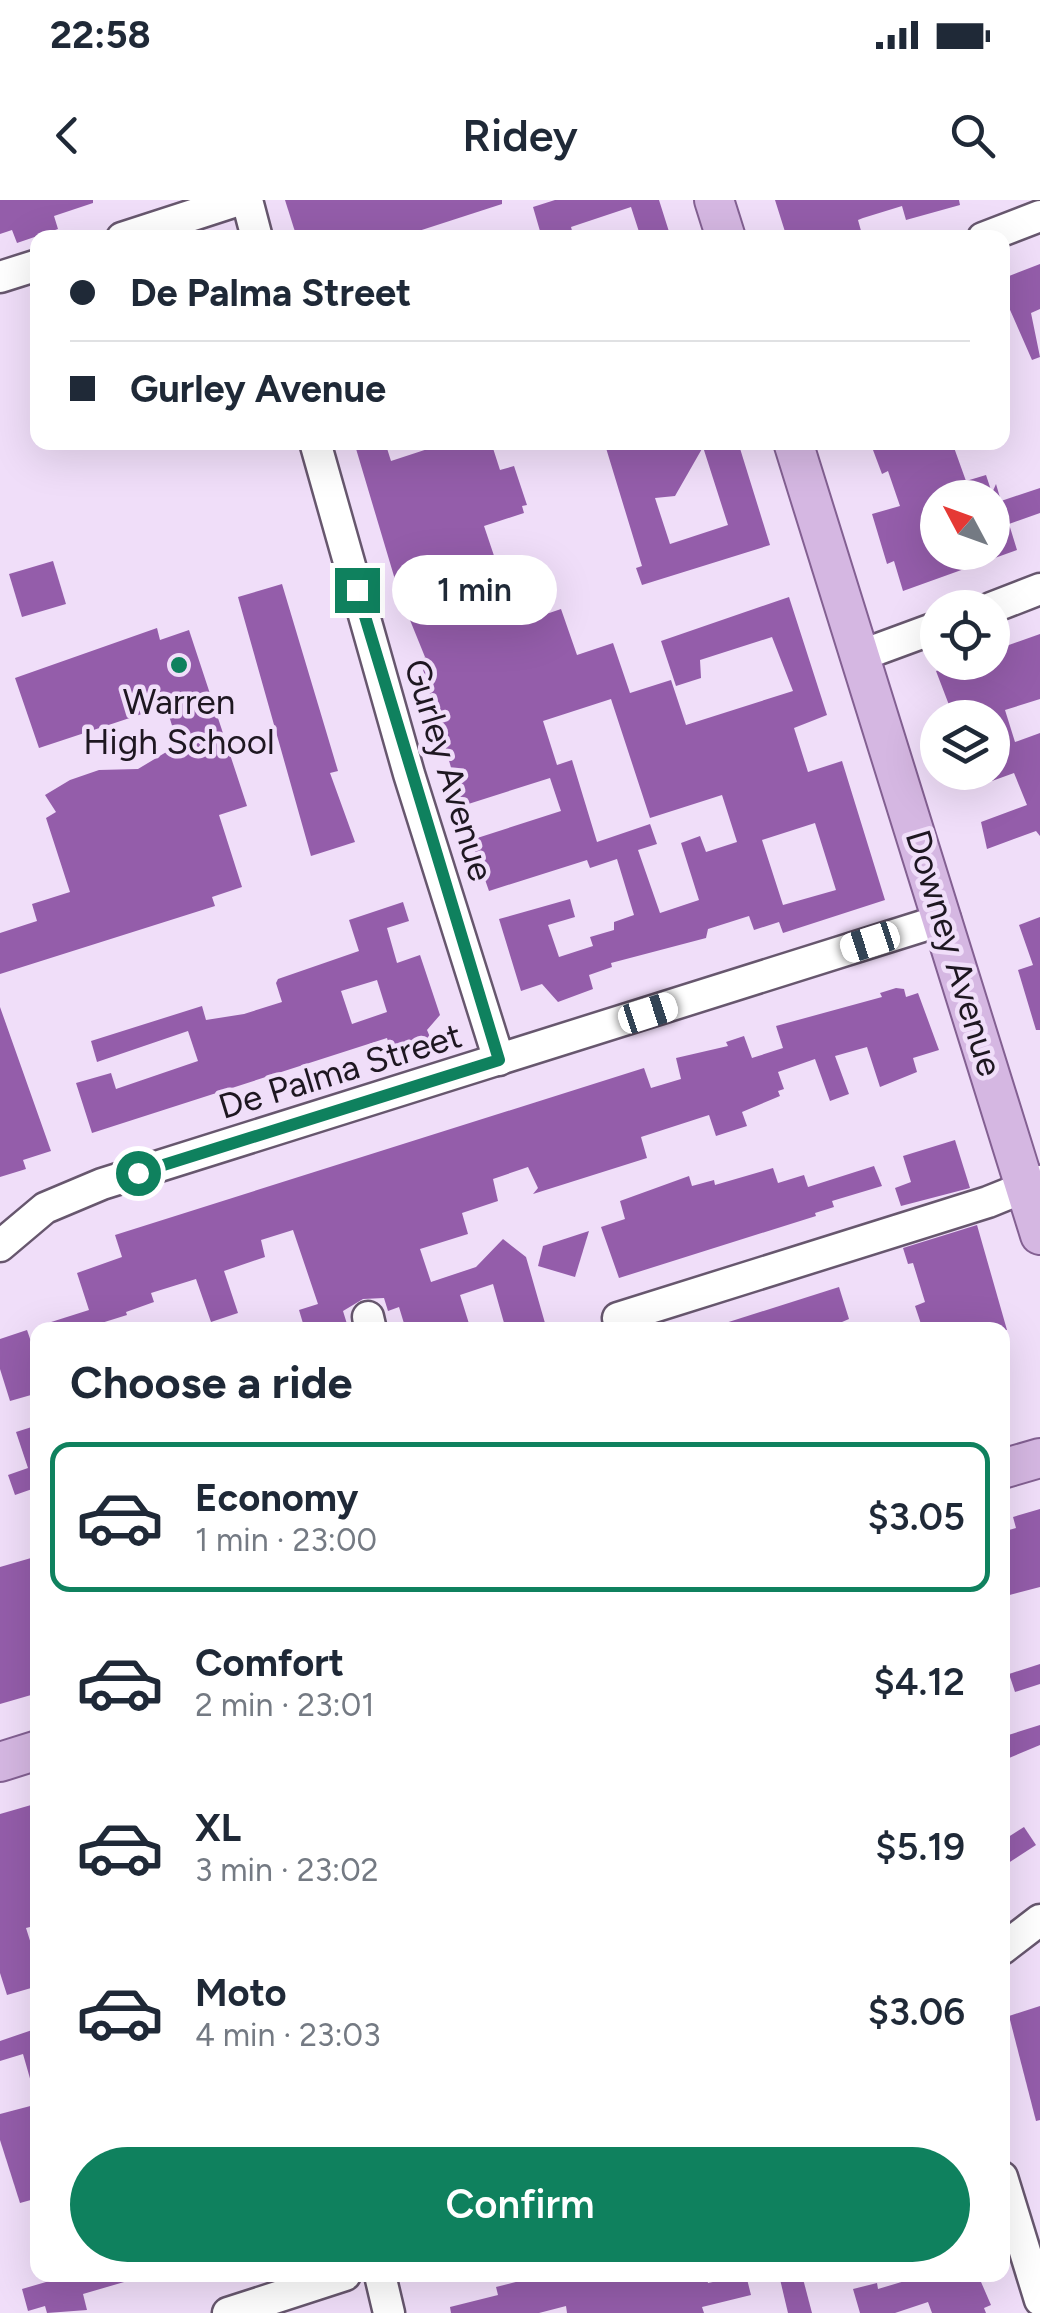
<!DOCTYPE html>
<meta charset="utf-8">
<style>
body{margin:0;font-family:Figtree,sans-serif;background:#f6f6f7;color:#1f2937;height:100vh;display:flex;flex-direction:column;font-size:38px;white-space:nowrap}
*{box-sizing:border-box;margin:0}
p{font-size:32px;color:#747a83}
.icon{flex:none;width:55px;height:55px;fill:none;stroke:currentColor;stroke-width:2;stroke-linecap:round;stroke-linejoin:round}
.map{position:relative;flex:1;overflow:hidden}
.drawer{position:absolute;left:30px;top:1122px;width:980px;height:960px;display:flex;flex-direction:column;background:#fff;border-radius:20px;box-shadow:0 10px 40px #0002}
.drawer>*{flex:none}
.banner{position:absolute;left:30px;top:30px;width:980px;height:220px;border-radius:20px;box-shadow:0 10px 40px #0002;display:grid;align-content:center;height:220px;padding:0 40px;background:#fff}
.needle{width:65px;rotate:311deg}
.buttons{position:absolute;left:920px;top:280px;display:grid;gap:20px}
.buttons a{display:grid;place-items:center;width:90px;height:90px;border-radius:50%;background:#fff;box-shadow:0 10px 40px #0002;font-size:50px}
.end{position:absolute;width:45px;height:45px;margin:-22px;border:12px solid #0f815e;background:#fff;box-shadow:0 0 0 5px #fff}
.from{border-radius:50%}
.bubble{position:absolute;height:70px;border-radius:35px;background:#fff;box-shadow:0 10px 40px #0002;font-size:32px;font-weight:600;line-height:70px;text-align:center}
.car{position:absolute;width:30px;height:60px;margin:-30px -15px;border-radius:12px;box-shadow:0 0 8px 2px #0007;background:linear-gradient(#fff 24%,#345 0 40%,#fff 0 76%,#345 0 86%,#fff 0)}
.banner b{display:flex;align-items:center;gap:35px;height:95px;font-size:38px}
.banner b+b{border-top:2px solid #e0e1e3}
.banner i{width:25px;height:25px;background:#1f2937}
ul{padding:0;list-style:none}
li{display:flex;align-items:center;gap:30px;height:150px;margin:0 20px 15px;padding:0 20px;border:5px solid transparent;border-radius:20px}
li div{flex:1}
li b{display:block;font-size:38px}
li em{font-style:normal;font-weight:600}
li.current{border-color:#0f815e}
li>.icon{width:90px;height:90px;stroke-width:1.5}
h2{padding:0 40px;font-size:45px;line-height:120px}
.action{display:flex;gap:20px;margin-top:auto;padding:20px 40px}
.action a{flex:1;height:115px;border-radius:60px;background:#0f815e;color:#fff;font-size:40px;font-weight:600;line-height:115px;text-align:center}
.status{display:flex;justify-content:space-between;align-items:center;height:70px;padding:0 50px;background:#fff;direction:ltr}
.status svg{height:28px;fill:currentColor}
header{display:flex;justify-content:space-between;align-items:center;height:130px;padding:0 40px;background:#fff;font-size:45px;font-weight:600}
.map>svg:first-child{display:block}
.building{fill:#945daa;fill-rule:evenodd}
.lines{fill:none;stroke-linecap:round;stroke-linejoin:round}
.minor-casing{stroke:#67576e;stroke-width:35}
.major-casing{stroke:#836092;stroke-width:42}
.minor{stroke:#fff;stroke-width:30}
.major{stroke:#d5b7e2;stroke-width:38}
.route{stroke:#0f815e;stroke-width:12}
.poi-dot{fill:#0f815e;stroke:#f0def9;stroke-width:4}
.labels{text-anchor:middle;dominant-baseline:central;stroke-width:9;stroke-linejoin:round;paint-order:stroke}
.poi-label{font-size:35px;fill:#1e1721;stroke:#f0def9}
.street-label{font-size:35px;fill:#1e1721;stroke:#f0def9}
</style>
<div class="status"><b>22:58</b><svg viewBox="0 0 49 12"><path d="M0 12V9h3v3zM5 12V6h3v6zM10 12V3h3v9zM15 12V0h3v12zM26 1h20v11H26zM47 4h2v5h-2z"/></svg></div>
<header><svg class="icon" aria-label="back" viewBox="0 0 24 24"><path d="M15 5l-7 7 7 7"/></svg>Ridey<svg class="icon" aria-label="search" viewBox="0 0 24 24"><circle cx="10" cy="10" r="6"/><path d="M15 15l6 6"/></svg></header>
<div class="map">
<svg width="1040" height="2113" viewBox="0 0 1040 2113">
<rect width="100%" height="100%" fill="#f0def9"/>
<g class="building">
<path d="M0 0H93V3L54 16 58 29 17 43 12 30 0 34Z"/>
<path d="M285 0H502V4L397 38H297Z"/>
<path d="M555 0H659L671 38H641L631 7 571 27 574 38H542L533 7Z"/>
<path d="M775 0H959L960 5 906 20 902 6 863 18 858 20 863 38H787Z"/>
<path d="M1040 64V109L1031 113 1040 157 1032 160 1007 103 1004 78Z"/>
<path d="M354 242H385L391 261 449 242H491L500 270 514 266 527 305 522 306 524 313 484 326 517 424 561 409 577 455 613 443 630 493 671 480 686 525 793 491 772 437 700 460 701 478 676 486 661 441 789 397 827 515 794 528 808 572 842 561 885 700 783 733 779 722 754 730 749 716 708 729 706 738 611 763 612 767 589 775 593 789 558 802 542 784 521 791 499 719 570 699 575 717 548 725 559 757 593 746 590 737 614 730V722L634 715 617 659 590 668 587 660 489 691 471 640 561 611 550 578 462 606 420 459 425 457 399 393ZM611 499 650 618 722 595 737 642 706 652 700 636 681 643 699 700 660 713 638 650 657 644 650 624 597 642 572 560 557 565 543 521ZM815 623 836 690 783 705 762 640Z"/>
<path d="M623 242H738L770 345 642 385 636 368 642 366 606 248ZM703 247 728 325 670 344 655 298 675 296Z"/>
<path d="M870 242H952L966 281 986 275 992 293 996 284 1001 301 1040 288V313L1009 324 1017 350 903 391 894 361 887 364 872 314 900 306 888 271 882 274ZM938 298H992V352H938Z"/>
<path d="M53 361 66 404 22 417 9 374Z"/>
<path d="M282 384 338 571 330 573 355 642 311 656 238 397Z"/>
<path d="M157 428 160 440 189 430 247 606 219 615 242 687 212 697 215 706 0 774V733L37 721 32 704 70 692 46 618 56 612 45 595 70 580 99 570 138 569 178 545 166 506 39 548 15 478Z"/>
<path d="M1040 434V499L1005 510 1015 542 1040 533V636L1036 631 987 649 981 622 1027 605 1014 573 992 581V518H954L936 471 963 462H992V451Z"/>
<path d="M403 702 409 721 387 728 397 763 420 755 440 815 427 830 430 837 391 851 387 838 92 933 76 883 111 873 116 889 198 861 188 831 97 862 91 841 202 806 206 820 244 814 282 802 276 783 278 779 359 751 349 720ZM377 780 387 812 352 824 341 791Z"/>
<path d="M1040 717V830H1036L1018 770 1033 765 1019 725Z"/>
<path d="M896 788 904 789 906 797 918 793 939 850 913 858 917 872 880 887 867 847 835 856 849 894 830 901 815 859 778 872 784 889 778 891 780 896 742 912 747 926 716 936 709 915 641 937 647 958 533 994 538 988 528 967 493 979 498 1001 462 1013 468 1034 420 1049 431 1082 476 1067 503 1039 526 1057 547 1130H506L493 1084 460 1095 471 1130H406L399 1107 388 1111 384 1098 363 1099 343 1111 347 1124 305 1130 299 1110 318 1104 293 1030 261 1040 265 1057 224 1071 238 1113 211 1122 196 1079 151 1093 154 1102 126 1112 127 1115 79 1130H50L48 1123 89 1110 77 1073 122 1057 115 1035 644 868 651 888 681 879 676 858 728 846 726 842 744 836 752 858 783 848 776 826 882 797 880 793Z"/>
<path d="M0 807 51 951 23 960 26 969 0 977Z"/>
<path d="M955 940 970 988 901 1006 895 988 911 982 903 956Z"/>
<path d="M874 966 882 986 832 1001 834 1007 815 1013 816 1016 619 1078 601 1027 625 1019 620 1001 689 976 692 986 714 980 715 985 773 968 778 983 804 975 808 987Z"/>
<path d="M977 1025 1007 1130H923L915 1106 925 1102 913 1063 908 1064 903 1048Z"/>
<path d="M589 1031 575 1077 538 1066 543 1046Z"/>
<path d="M839 1087 849 1119 842 1122 815 1130H717L716 1126Z"/>
<path d="M27 1130 38 1162V1193L10 1201 0 1169V1139Z"/>
<path d="M38 1225V1287L15 1295 8 1275 28 1268 16 1232Z"/>
<path d="M1040 1309V1387L1002 1397V1332L1016 1328 1013 1317Z"/>
<path d="M38 1356V1493L0 1504V1367Z"/>
<path d="M1040 1464V1484L1015 1492 1009 1474Z"/>
<path d="M1040 1525V1545L1002 1561V1537Z"/>
<path d="M38 1603V1725L26 1728 38 1766V1786L7 1795 0 1773V1614Z"/>
<path d="M1024 1627 1036 1645 1002 1667V1641Z"/>
<path d="M1040 1806V1920L1036 1921 1009 1816Z"/>
<path d="M38 1828V1888L33 1889 23 1854 0 1861V1841Z"/>
<path d="M38 1904V1998L20 2003 0 1940V1914Z"/>
<path d="M70 2075H131V2080L83 2094 87 2110 47 2113 45 2106 28 2111 22 2089Z"/>
<path d="M543 2075 545 2080 562 2075H669L671 2082 706 2075 708 2083 746 2075 751 2095 702 2107 704 2113H567L566 2106 539 2113H451L450 2107 498 2095 496 2087Z"/>
<path d="M779 2075H802L812 2113H788Z"/>
<path d="M925 2075H978L991 2105 984 2108 986 2113H932L928 2102 895 2113H860L853 2089 877 2083 878 2089Z"/>
</g>
<g class="lines">
<defs>
<g id="minor">
<path d="M247 0 257 38"/>
<path d="M122 38 239 0"/>
<path d="M983 38 1040 16"/>
<path d="M0 77 38 65"/>
<path d="M315 242 409 574 499 860"/>
<path d="M991 408 1040 389"/>
<path d="M862 455 938 427"/>
<path d="M0 1046 45 1008 102 984 945 719"/>
<path d="M368 1117 371 1130"/>
<path d="M618 1118 988 1002 1040 981"/>
<path d="M1002 1749 1040 1720"/>
<path d="M1002 1977 1040 2100"/>
<path d="M380 2075 389 2113"/>
<path d="M228 2113 345 2075"/>
</g>
<g id="major">
<path d="M714 0 726 38"/>
<path d="M793 242 1040 1035"/>
<path d="M1002 1269 1040 1258"/>
<path d="M0 1562 38 1550"/>
</g>
</defs>
<use href="#minor" class="minor-casing"/>
<use href="#major" class="major-casing"/>
<use href="#minor" class="minor"/>
<use href="#major" class="major"/>
</g>
<g class="lines">
<path class="route" d="M138 973 499 860 357 390"/>
</g>
<circle class="poi-dot" cx="179" cy="465" r="10"/>
<g class="labels">
<g class="poi-label">
<text x="179" y="502">Warren<tspan x="179" dy="40">High School</tspan></text>
</g>
<g class="street-label">
<text transform="translate(449 570) rotate(73)">Gurley Avenue</text>
<text transform="translate(954 753) rotate(73)">Downey Avenue</text>
<text transform="translate(340 871) rotate(-17)">De Palma Street</text>
</g>
</g>
</svg>
<div class="buttons">
<a><svg class="needle" viewBox="-14 -14 28 28"><path d="M0-13l5 13h-10z" fill="#e53935"/><path d="M0 13l5-13h-10z" fill="#747a83"/></svg></a>
<a><svg class="icon" aria-label="locate" viewBox="0 0 24 24"><circle cx="12" cy="12" r="6"/><path d="M12 2v4M12 18v4M2 12h4M18 12h4"/></svg></a>
<a><svg class="icon" aria-label="layers" viewBox="0 0 24 24"><path d="M12 4l9 5-9 5-9-5zM3 14l9 5 9-5"/></svg></a>
</div>
<i class="end from" style="left:138px;top:973px"></i>
<i class="end" style="left:357px;top:390px"></i>
<div class="bubble" style="left:392px;top:355px;width:165px">1 min</div>
<i class="car" style="left:870px;top:742px;rotate:252deg"></i>
<i class="car" style="left:648px;top:813px;rotate:72deg"></i>
<div class="banner">
<b><i class="from"></i>De Palma Street</b>
<b><i></i>Gurley Avenue</b>
</div>
<section class="drawer">
<h2>Choose a ride</h2>
<ul>
<li class="current"><svg class="icon" aria-label="car" viewBox="0 0 24 24"><path d="M5 17H2v-5l4-1 3-4h7l3 4 3 1v5h-3M9 17h6M6 11h13"/><circle cx="7" cy="17" r="2"/><circle cx="17" cy="17" r="2"/></svg><div><b>Economy</b><p>1 min · 23:00</p></div><em>$3.05</em></li>
<li><svg class="icon" aria-label="car" viewBox="0 0 24 24"><path d="M5 17H2v-5l4-1 3-4h7l3 4 3 1v5h-3M9 17h6M6 11h13"/><circle cx="7" cy="17" r="2"/><circle cx="17" cy="17" r="2"/></svg><div><b>Comfort</b><p>2 min · 23:01</p></div><em>$4.12</em></li>
<li><svg class="icon" aria-label="car" viewBox="0 0 24 24"><path d="M5 17H2v-5l4-1 3-4h7l3 4 3 1v5h-3M9 17h6M6 11h13"/><circle cx="7" cy="17" r="2"/><circle cx="17" cy="17" r="2"/></svg><div><b>XL</b><p>3 min · 23:02</p></div><em>$5.19</em></li>
<li><svg class="icon" aria-label="car" viewBox="0 0 24 24"><path d="M5 17H2v-5l4-1 3-4h7l3 4 3 1v5h-3M9 17h6M6 11h13"/><circle cx="7" cy="17" r="2"/><circle cx="17" cy="17" r="2"/></svg><div><b>Moto</b><p>4 min · 23:03</p></div><em>$3.06</em></li>
</ul>
<div class="action"><a>Confirm</a></div>
</section>
</div>
